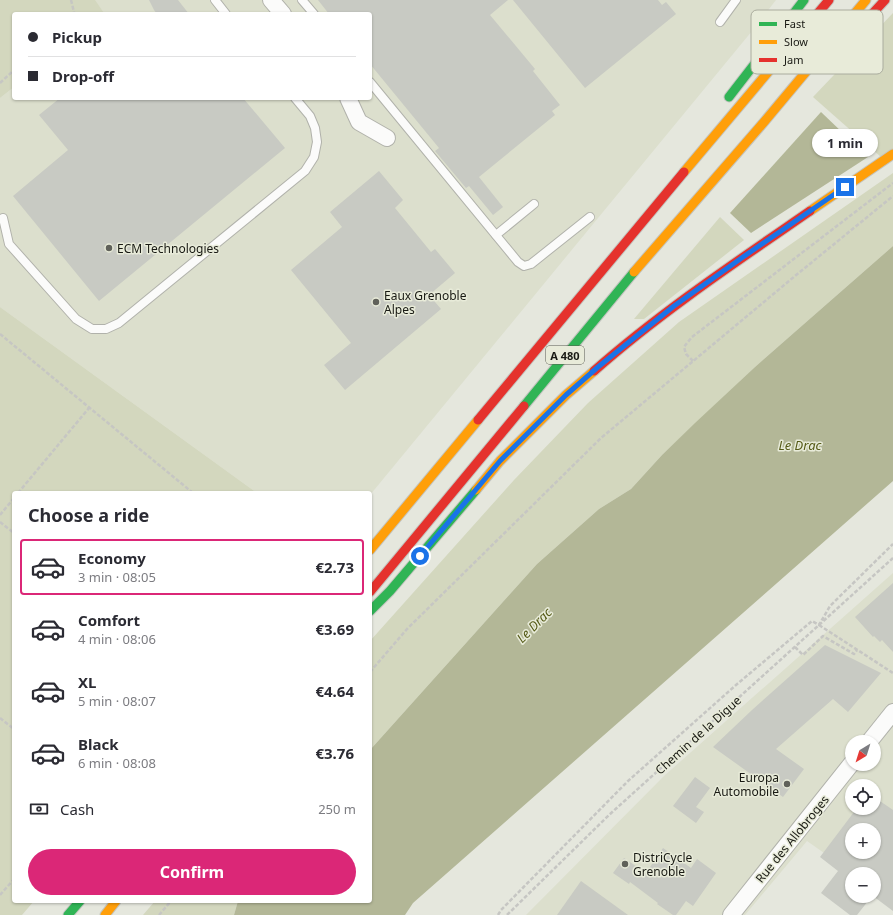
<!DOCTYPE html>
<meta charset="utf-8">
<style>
body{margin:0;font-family:"Noto Sans",sans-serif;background:#f7f7f7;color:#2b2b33;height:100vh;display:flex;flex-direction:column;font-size:15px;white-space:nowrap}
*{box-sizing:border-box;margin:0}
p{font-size:13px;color:#7c7c81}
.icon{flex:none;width:22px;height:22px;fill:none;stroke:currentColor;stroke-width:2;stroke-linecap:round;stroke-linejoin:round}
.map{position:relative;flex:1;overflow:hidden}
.details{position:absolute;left:12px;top:491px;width:360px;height:412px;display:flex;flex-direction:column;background:#fff;border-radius:4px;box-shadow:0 1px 3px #0004}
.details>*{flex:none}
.banner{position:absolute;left:12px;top:12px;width:360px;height:88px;border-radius:4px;box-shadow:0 1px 3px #0004;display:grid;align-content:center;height:88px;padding:0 16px;background:#fff}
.needle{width:26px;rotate:218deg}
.fabs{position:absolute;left:845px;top:735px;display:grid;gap:8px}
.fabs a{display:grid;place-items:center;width:36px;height:36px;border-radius:50%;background:#fff;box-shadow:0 1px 3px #0004;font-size:20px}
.end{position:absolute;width:18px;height:18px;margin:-9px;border:5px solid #1a73e8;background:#fff;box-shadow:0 0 0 2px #fff}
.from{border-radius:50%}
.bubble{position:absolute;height:28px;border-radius:14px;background:#fff;box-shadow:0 1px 3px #0004;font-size:13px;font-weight:700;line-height:28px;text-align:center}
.banner b{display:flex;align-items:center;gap:14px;height:38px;font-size:15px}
.banner b+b{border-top:1px solid #e1e1e2}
.banner i{width:10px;height:10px;background:#2b2b33}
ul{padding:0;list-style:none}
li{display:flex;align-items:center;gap:12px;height:56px;margin:0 8px 6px;padding:0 8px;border:2px solid transparent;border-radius:4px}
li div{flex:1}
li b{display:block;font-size:15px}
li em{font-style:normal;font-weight:700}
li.on{border-color:#db2777}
li>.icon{width:36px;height:36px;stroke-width:1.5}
h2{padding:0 16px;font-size:18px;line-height:48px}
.pay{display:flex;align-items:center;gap:10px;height:44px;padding:0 16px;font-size:15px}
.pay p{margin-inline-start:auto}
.action{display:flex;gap:8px;margin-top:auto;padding:8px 16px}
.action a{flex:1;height:46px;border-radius:24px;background:#db2777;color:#fff;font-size:16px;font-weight:700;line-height:46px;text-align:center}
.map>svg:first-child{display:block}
.built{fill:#dcdfcd;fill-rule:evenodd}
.green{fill:#d3d7be}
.water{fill:#b3b797}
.building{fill:#c8cac3;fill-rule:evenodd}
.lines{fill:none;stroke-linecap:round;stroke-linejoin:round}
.lane-casing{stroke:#b1b2ab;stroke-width:10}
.street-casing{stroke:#b1b2ab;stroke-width:18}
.fast-casing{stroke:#c3c4bf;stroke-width:11}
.slow-casing{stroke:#c3c4bf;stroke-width:11}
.jam-casing{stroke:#c3c4bf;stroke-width:11}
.path{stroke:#c6c6c3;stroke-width:2.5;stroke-dasharray:4 2;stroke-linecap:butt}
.lane{stroke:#fbfbfa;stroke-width:8}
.street{stroke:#fbfbfa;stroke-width:16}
.fast{stroke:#30b455;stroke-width:9}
.slow{stroke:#ff9f0a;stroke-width:9}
.jam{stroke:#e5322d;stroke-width:9}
.route{stroke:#1a73e8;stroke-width:5}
.poi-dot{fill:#60615a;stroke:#e8ebd9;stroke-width:1.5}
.labels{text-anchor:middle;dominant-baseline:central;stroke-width:3;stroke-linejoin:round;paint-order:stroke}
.shield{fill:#e8ebd9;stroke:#56584e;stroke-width:1}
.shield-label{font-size:11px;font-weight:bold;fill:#181913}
.poi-label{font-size:12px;fill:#181913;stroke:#e8ebd9;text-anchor:start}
.street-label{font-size:12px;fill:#181913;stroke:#e8ebd9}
.water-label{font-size:13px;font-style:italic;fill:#545a16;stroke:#e8ebd9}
.key{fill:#e8ebd9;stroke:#aaac9e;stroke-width:1}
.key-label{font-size:11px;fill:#181913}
</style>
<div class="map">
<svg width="893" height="915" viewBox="0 0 893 915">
<rect width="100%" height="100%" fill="#e5e7dd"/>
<g class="built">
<path d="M94 0H776L752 31 370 495V493H257L0 307V98L14 87V98H370V14H103L104 13Z"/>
<path d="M893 573V902L874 874H854L807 841 745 915H526L664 776ZM852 742H874V764H852ZM852 786H874V808H852ZM852 830H874V852H852Z"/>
</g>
<g class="green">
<path d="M0 0H95L104 13 103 14H14V87L0 98Z"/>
<path d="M893 13V149L881 157 813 97Z"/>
<path d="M893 173V246L755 367 662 455 631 489 599 509 537 564 370 750V641L514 480 588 403 679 322Z"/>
<path d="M720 217 744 240 644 319H634Z"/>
<path d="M0 307 257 493H14V901H34L22 915H0Z"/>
<path d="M155 901H238L234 915H143Z"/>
</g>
<g class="water">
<path d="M821 112 868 157 751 233 730 213Z"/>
<path d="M893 246V481L413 903 405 915H234L238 901H370V750L537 564 599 509 631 489 662 455 695 423 755 367Z"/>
</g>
<g class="building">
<path d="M149 0H178L189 14H157L154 10Z"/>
<path d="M318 0H508L490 15 535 69 533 71 560 105 552 111 555 115 479 177 503 207 493 215 469 186 466 188 435 151 439 148 370 64V14H329Z"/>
<path d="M513 0H658L662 5 666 2 676 14 585 88Z"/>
<path d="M60 98H243L285 148 99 301 13 196 68 150 39 115Z"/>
<path d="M379 171 403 200 395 208 431 252 435 249 455 273 429 295 441 309 345 390 324 365 351 343 291 270 342 227 330 212Z"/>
<path d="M893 583V652L882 640 880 642 874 636 873 637 855 617Z"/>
<path d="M825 645 881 673 848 712 833 699 776 749 804 769 783 797 713 747 752 710Z"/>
<path d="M695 777 710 788 696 807 704 812 696 823 673 806Z"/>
<path d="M874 797 893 810V911L873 896H874V874H852V896H872L857 915H850L821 893 838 871 820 857 857 808H874ZM852 830H874V852H852Z"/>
<path d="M663 848 691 868 697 859 716 873 693 906 686 901 676 915H673L657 904 658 903 630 882 629 884 613 873 624 858 646 873Z"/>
<path d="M581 881 628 915H557Z"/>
</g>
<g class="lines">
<defs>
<g id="lane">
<path d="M215 0 226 14"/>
<path d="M302 0 314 14"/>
<path d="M720 22 736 0"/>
<path d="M370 82 518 262 524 266 531 264 590 217"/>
<path d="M3 218 9 244 76 319 92 329H106L119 323 305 171 314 157 317 142 315 128 310 116 295 98"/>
<path d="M496 235 534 204"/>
</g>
<g id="street">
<path d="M271 0 283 14"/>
<path d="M348 98 359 122 387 138"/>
<path d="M869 742 893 712"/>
<path d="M731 915 852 763"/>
</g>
<g id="fast">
<path d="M729 97 804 0"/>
<path d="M524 406 634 272"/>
<path d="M370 611 390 591 476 490"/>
<path d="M68 915 80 901"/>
</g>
<g id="slow">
<path d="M684 172 790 46"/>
<path d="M810 211 893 154"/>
<path d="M634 272 764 122 866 0"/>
<path d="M476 490 500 461 566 395 594 371"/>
<path d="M370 550 478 420"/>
<path d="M105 915 116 901"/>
</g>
<g id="jam">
<path d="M860 27 885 0"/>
<path d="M790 46 829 0"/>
<path d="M594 371C661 312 736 262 810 211"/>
<path d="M478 420 684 172"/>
<path d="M370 592 524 406"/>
</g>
</defs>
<use href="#lane" class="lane-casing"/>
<use href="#street" class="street-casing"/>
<use href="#fast" class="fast-casing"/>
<use href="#slow" class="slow-casing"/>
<use href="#jam" class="jam-casing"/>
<g class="path">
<path d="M71 0 74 12 73 14"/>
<path d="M0 83 14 70"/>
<path d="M0 334 193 493"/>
<path d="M693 361 686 354 684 347 687 343 692 337 893 183"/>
<path d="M18 493 89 408"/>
<path d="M0 515 14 498"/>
<path d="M0 522 14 533"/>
<path d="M819 625 893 673"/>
<path d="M795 647 803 655 823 636 854 654 857 650"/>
<path d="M370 672 407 629 601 438 795 276 893 196"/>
<path d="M0 718 14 729"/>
<path d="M0 895 14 879"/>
<path d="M159 915 171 901"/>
<path d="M498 915 501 910 628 781 736 685 812 621 819 625 830 606 893 544"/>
<path d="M507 915 609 815 893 558"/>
</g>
<use href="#lane" class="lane"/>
<use href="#street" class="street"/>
<use href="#fast" class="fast"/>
<use href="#slow" class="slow"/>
<use href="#jam" class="jam"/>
</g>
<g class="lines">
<path class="route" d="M420 556 500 461 566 395 598 367 634 338 674 306 743 257 845 187"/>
</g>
<g class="poi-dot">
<circle cx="109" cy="248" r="4"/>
<circle cx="376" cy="302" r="4"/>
<circle cx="787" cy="784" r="4"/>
<circle cx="625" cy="864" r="4"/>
</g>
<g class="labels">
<rect class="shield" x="546" y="346" width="38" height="18" rx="3"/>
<g class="shield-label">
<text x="565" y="355">A 480</text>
</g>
<g class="poi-label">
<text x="117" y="248">ECM Technologies</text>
<text x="384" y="295">Eaux Grenoble<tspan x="384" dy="14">Alpes</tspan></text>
<text x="779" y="777" text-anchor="end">Europa<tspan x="779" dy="14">Automobile</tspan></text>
<text x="633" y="857">DistriCycle<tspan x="633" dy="14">Grenoble</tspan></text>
</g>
<g class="street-label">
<text transform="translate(698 735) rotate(-42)">Chemin de la Digue</text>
<text transform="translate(792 839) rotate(-51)">Rue des Allobroges</text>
</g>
<g class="water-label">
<text x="800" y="445">Le Drac</text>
<text transform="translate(534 625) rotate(-45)">Le Drac</text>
</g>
</g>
<rect x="751" y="10" width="132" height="64" rx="6" class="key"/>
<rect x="759" y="22" width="18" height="4" fill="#30b455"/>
<rect x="759" y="40" width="18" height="4" fill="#ff9f0a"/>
<rect x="759" y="58" width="18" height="4" fill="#e5322d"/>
<g class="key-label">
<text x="784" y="28">Fast</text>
<text x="784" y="46">Slow</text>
<text x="784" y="64">Jam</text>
</g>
</svg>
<div class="fabs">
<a><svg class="needle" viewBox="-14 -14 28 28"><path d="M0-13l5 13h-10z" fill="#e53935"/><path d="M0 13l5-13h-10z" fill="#7c7c81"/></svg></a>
<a><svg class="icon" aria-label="locate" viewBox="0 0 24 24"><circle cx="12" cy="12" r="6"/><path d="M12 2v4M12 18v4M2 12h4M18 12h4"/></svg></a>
<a>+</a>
<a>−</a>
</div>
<i class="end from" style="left:420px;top:556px"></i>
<i class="end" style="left:845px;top:187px"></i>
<div class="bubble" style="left:812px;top:129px;width:66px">1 min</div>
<div class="banner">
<b><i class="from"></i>Pickup</b>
<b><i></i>Drop-off</b>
</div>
<section class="details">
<h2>Choose a ride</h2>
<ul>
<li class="on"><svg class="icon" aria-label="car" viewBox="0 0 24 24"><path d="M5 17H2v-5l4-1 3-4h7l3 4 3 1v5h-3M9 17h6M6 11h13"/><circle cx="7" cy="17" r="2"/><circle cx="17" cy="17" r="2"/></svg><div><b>Economy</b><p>3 min · 08:05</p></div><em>€2.73</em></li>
<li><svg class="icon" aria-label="car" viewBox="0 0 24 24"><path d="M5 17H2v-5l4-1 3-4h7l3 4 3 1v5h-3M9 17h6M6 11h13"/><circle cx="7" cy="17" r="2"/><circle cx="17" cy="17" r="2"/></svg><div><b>Comfort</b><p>4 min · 08:06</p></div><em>€3.69</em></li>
<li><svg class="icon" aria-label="car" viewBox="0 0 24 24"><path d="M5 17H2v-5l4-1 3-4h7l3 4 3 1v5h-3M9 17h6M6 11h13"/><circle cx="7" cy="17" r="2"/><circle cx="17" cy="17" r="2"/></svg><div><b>XL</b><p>5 min · 08:07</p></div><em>€4.64</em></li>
<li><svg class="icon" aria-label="car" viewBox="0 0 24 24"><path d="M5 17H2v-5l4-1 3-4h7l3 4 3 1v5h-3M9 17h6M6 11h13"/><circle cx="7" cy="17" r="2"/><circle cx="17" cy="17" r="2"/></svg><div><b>Black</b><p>6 min · 08:08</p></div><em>€3.76</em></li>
</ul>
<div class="pay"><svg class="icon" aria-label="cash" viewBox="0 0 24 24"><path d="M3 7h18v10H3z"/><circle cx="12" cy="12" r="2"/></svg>Cash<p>250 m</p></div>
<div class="action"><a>Confirm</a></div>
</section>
</div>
